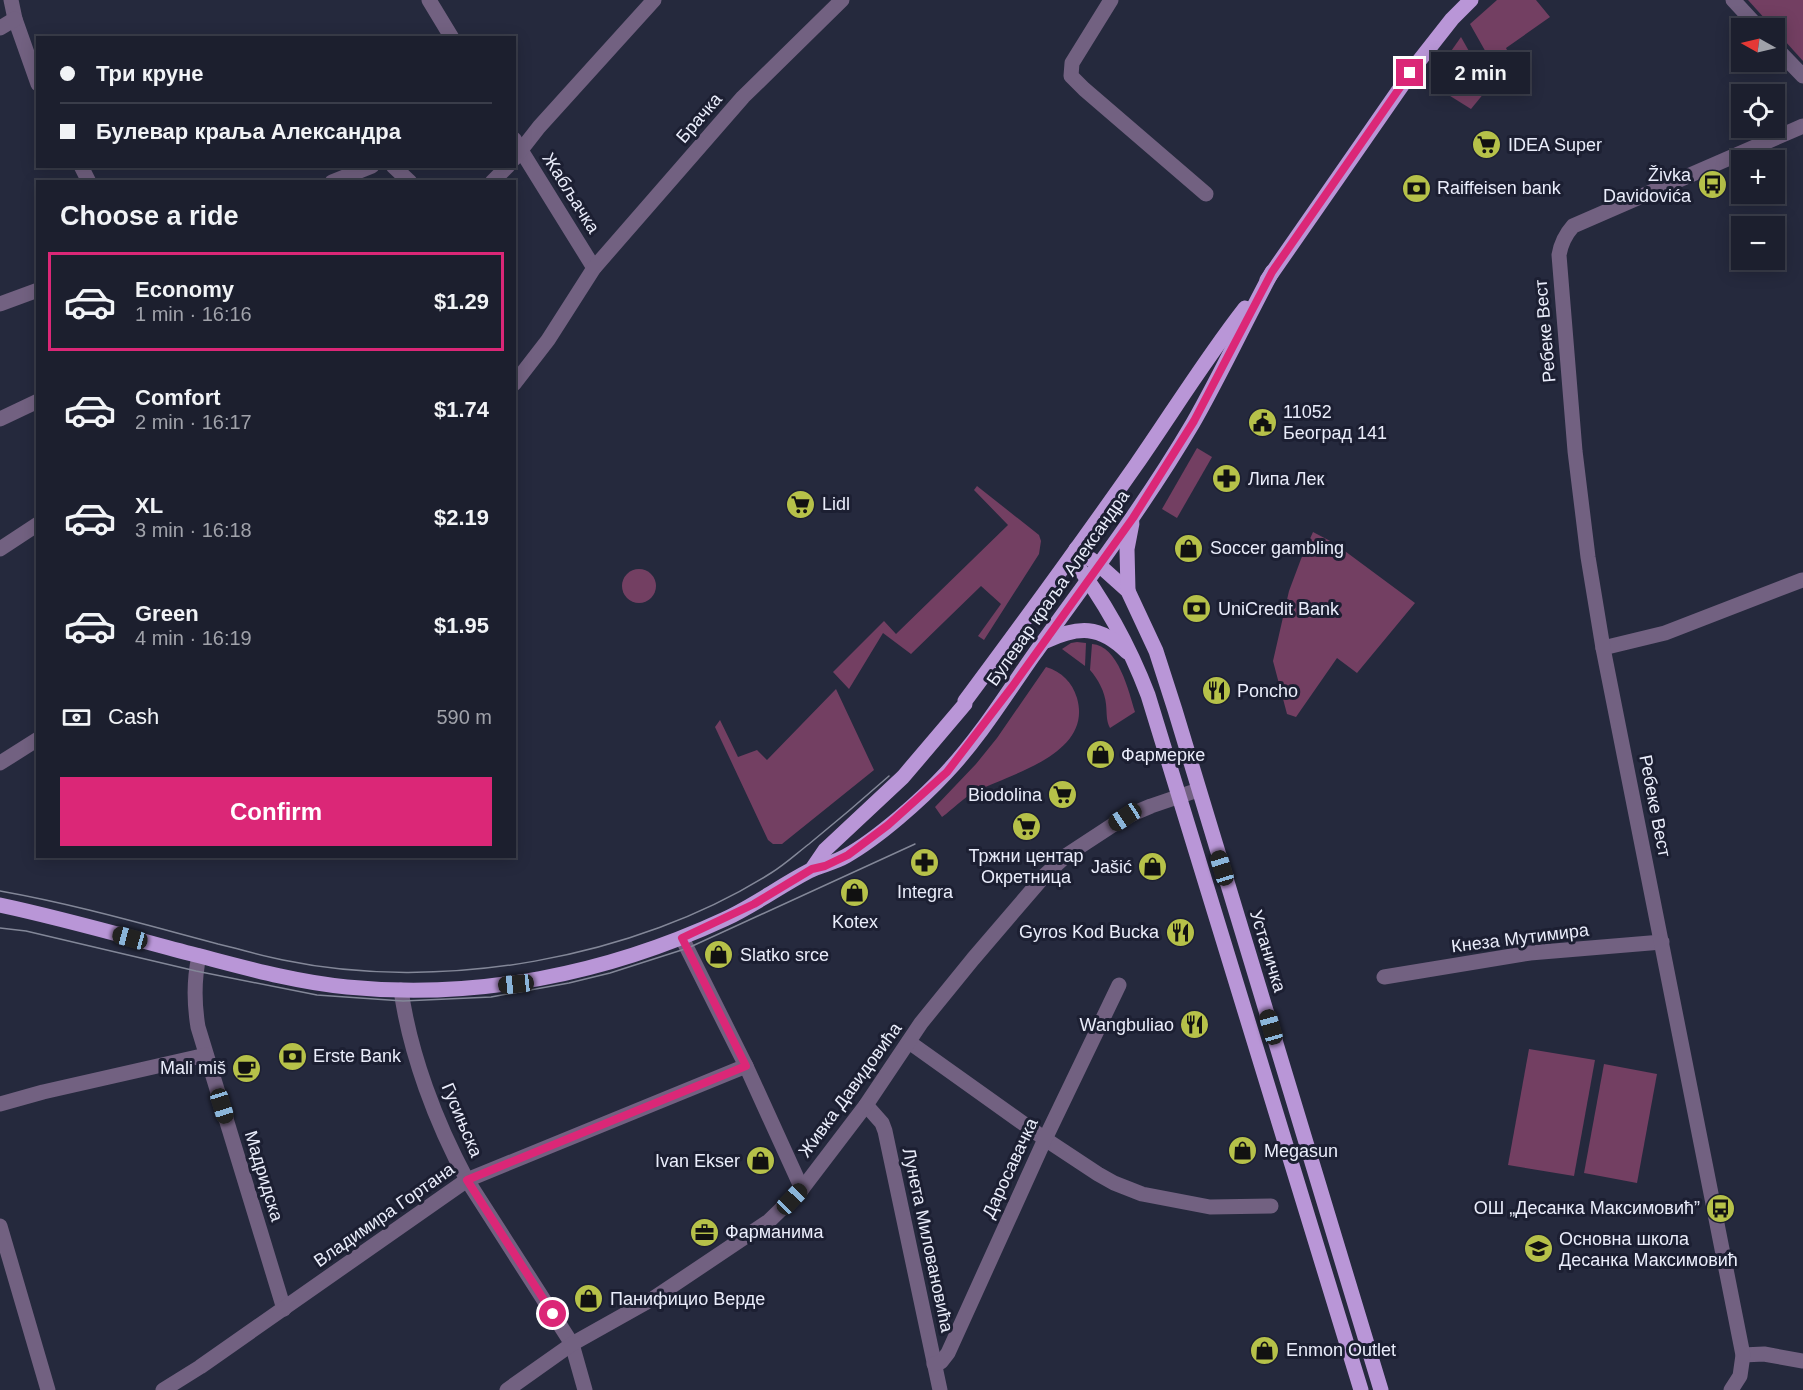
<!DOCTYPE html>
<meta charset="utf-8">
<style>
body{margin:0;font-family:Helvetica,sans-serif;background:#252736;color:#f1f3f6;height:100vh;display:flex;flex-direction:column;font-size:22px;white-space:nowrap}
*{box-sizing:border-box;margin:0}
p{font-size:20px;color:#a0a2aa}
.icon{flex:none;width:33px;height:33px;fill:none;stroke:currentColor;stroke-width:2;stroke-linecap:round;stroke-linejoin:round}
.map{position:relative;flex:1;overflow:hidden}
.side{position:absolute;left:36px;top:180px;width:480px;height:678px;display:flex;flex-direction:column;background:#1c1f2e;border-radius:0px;box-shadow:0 3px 15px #0003,0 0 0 2px #3a3d4a}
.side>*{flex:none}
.top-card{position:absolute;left:36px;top:36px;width:480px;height:132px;border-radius:0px;box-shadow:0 3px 15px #0003,0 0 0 2px #3a3d4a;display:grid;align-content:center;height:132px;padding:0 24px;background:#1c1f2e}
.needle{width:39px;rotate:278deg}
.buttons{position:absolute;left:1731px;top:18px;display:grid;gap:12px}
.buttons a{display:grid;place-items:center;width:54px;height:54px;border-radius:0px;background:#1c1f2e;box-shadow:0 3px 15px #0003,0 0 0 2px #3a3d4a;font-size:30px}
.end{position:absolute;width:27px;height:27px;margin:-14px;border:8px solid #db2777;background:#fff;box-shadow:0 0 0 3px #fff}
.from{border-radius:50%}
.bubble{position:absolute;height:42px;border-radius:0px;background:#1c1f2e;box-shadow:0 3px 15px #0003,0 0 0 2px #3a3d4a;font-size:20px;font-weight:600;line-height:42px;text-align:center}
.car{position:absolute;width:18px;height:36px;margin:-18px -9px;border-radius:8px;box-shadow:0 0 4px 2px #0007;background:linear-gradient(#222 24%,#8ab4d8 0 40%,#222 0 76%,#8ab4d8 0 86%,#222 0)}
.top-card b{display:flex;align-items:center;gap:21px;height:57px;font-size:22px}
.top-card b+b{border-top:2px solid #3a3d4a}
.top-card i{width:15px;height:15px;background:#f1f3f6}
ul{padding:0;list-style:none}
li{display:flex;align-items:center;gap:18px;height:99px;margin:0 12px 9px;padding:0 12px;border:3px solid transparent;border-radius:0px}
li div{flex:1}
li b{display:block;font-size:22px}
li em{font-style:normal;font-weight:600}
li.on{border-color:#db2777}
li>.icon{width:54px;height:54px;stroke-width:1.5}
h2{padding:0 24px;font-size:27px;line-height:72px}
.pay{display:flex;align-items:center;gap:15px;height:66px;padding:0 24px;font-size:22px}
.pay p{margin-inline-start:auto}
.cta{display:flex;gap:12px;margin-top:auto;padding:12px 24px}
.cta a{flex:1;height:69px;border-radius:0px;background:#db2777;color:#fff;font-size:24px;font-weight:600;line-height:69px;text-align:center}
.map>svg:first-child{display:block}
.green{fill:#733f62}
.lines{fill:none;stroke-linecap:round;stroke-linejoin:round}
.minor{stroke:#726181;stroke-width:15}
.major{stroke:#b996d7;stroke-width:15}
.tram{stroke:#838798;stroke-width:1.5}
.route{stroke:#db2777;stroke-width:8}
.labels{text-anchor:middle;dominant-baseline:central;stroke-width:6;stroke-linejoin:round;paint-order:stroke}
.street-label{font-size:18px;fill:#eaedfb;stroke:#1c1f32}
.poi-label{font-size:18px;fill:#eaedfb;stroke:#1c1f32;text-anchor:start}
</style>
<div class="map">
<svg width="1803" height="1390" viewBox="0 0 1803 1390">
<rect width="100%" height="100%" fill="#25293d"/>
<g class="green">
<path d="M1497 0H1536L1550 17 1506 48 1509 54 1492 63 1470 24Z"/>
<path d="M1748 0H1803V61Z"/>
<path d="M1461 37 1483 76 1438 87 1430 81Z"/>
<path d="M1487 83 1489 87 1471 109 1447 94Z"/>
<path d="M1197 448 1212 457 1177 518 1162 509Z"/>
<path d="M977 486 1039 535 1041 541 1039 554 984 640 978 636 1001 604 981 586 911 654 883 633 849 689 833 672 884 621 896 634 1008 525 974 490Z"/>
<path d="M1313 532 1334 543 1415 603 1357 673 1337 658 1296 717 1287 714 1273 661 1289 591 1301 559Z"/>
<circle cx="639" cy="586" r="17"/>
<path d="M1077 642 1086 643 1085 666 1062 649 1071 643Z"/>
<path d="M1092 644C1118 645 1129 692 1135 712L1110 728C1106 721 1107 713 1106 704 1105 692 1098 679 1090 670Z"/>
<path d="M1046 667C1062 672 1072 682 1077 698 1093 754 1012 773 975 792 963 798 953 809 942 817L935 807 976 764 997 738Z"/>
<path d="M836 689 874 770 782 844H773L768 840 715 727 720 720 738 757 757 750 767 760Z"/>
<path d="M1529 1049 1595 1060 1574 1176 1508 1165Z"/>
<path d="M1604 1064 1657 1074 1637 1183 1584 1173Z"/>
</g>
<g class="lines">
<g class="minor">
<path d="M11 0 15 19 38 84"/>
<path d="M429 0 452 38"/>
<path d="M1111 0 1072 63 1071 76 1084 89 1206 194"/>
<path d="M1733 0 1759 28"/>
<path d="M0 28 15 19"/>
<path d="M1774 46 1803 76"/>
<path d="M514 139 594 268"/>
<path d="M514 159 539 127 654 0"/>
<path d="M81 166 89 182"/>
<path d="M393 166 410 182"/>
<path d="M332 182 372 166"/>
<path d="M492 182 508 166"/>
<path d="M0 304 38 290"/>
<path d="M514 384 548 340 594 268 743 97 842 0"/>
<path d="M0 419 38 401"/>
<path d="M0 549 38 524"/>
<path d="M1603 648 1665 633 1802 580"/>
<path d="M0 763 38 739"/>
<path d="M682 938 746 1066 802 1189"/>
<path d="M199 956C194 979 194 1003 198 1027L284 1309"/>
<path d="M1384 977 1530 953 1662 942"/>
<path d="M401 990C410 1054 436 1123 467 1180L572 1344 585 1390"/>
<path d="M909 1042 1045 1139 1098 1174 1114 1183 1142 1194 1210 1207 1271 1206"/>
<path d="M0 1104 43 1092 206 1055"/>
<path d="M866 1105 882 1123 885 1131 940 1390"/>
<path d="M0 1226 48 1390"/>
<path d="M1743 1355 1764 1354 1803 1361"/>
<path d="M934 1364 941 1362 948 1353 1045 1139 1119 985"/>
<path d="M163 1390 200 1367 467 1180 746 1066"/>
<path d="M507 1390 572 1344 654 1298 769 1221 802 1189 866 1105 921 1023 973 959 1045 875 1067 855 1125 817 1151 806 1198 790"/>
<path d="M1731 1390 1740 1376 1743 1355 1603 648 1588 557 1575 451 1559 255C1561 243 1565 235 1573 226L1803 126"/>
</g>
<g class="major">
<path d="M1267 280 1419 61 1452 19 1471 0"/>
<path d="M1076 549 1099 565 1128 591 1156 651 1175 710 1381 1390"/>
<path d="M1071 557C1104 600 1129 645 1148 695L1361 1390"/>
<path d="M1128 591 1127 549 1132 523"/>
<path d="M1046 641C1078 626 1100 625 1127 652"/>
<path d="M812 869 825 850 903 777 965 704V701C1023 623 1080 545 1136 465 1172 413 1206 358 1245 308"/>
<path d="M0 905C66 919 131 938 196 955 246 968 295 982 347 987 477 1000 606 974 725 919 755 905 780 886 809 871 821 865 834 863 846 856 878 838 921 800 946 773 979 738 1005 696 1033 656 1088 579 1145 505 1193 423 1221 374 1245 322 1272 272"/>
</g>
<g class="tram">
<path d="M0 891C74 904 146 925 218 944 240 949 261 956 283 960 440 993 635 959 771 873 784 865 796 854 809 844 836 822 863 799 889 776"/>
<path d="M0 928 26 931 196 971 317 995 403 1001 491 997 569 983 610 973 688 948 915 844"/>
</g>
</g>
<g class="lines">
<path class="route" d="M553 1314 467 1180 746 1066 682 938 754 904 812 869 825 866 848 855 888 825 947 772 1012 687 1133 518 1194 421 1272 272 1410 73"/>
</g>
<defs>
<symbol id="supermarket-disc" viewBox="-11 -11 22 22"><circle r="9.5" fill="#b6c149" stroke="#1c1f32"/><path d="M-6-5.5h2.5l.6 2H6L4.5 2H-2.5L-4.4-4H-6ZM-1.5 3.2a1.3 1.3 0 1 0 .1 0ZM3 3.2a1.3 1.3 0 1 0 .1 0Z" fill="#111"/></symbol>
<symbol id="bus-disc" viewBox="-11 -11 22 22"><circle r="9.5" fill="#b6c149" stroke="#1c1f32"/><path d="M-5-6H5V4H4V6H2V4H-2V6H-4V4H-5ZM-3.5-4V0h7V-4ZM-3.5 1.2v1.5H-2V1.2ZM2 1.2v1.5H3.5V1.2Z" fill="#111"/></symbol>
<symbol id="bank-disc" viewBox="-11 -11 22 22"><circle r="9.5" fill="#b6c149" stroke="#1c1f32"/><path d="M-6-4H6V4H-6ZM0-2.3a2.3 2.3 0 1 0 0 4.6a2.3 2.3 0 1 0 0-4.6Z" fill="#111"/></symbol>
<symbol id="civic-disc" viewBox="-11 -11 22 22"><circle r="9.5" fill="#b6c149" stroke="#1c1f32"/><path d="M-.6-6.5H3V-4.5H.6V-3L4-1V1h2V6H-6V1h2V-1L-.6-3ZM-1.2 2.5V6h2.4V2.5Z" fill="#111"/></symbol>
<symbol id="pharmacy-disc" viewBox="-11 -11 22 22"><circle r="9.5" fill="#b6c149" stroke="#1c1f32"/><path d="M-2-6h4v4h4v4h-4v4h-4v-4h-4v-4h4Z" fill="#111"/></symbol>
<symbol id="shop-disc" viewBox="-11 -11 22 22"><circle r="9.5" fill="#b6c149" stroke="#1c1f32"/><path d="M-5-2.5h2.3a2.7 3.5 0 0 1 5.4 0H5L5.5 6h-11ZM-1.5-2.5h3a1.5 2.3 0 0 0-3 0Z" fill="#111"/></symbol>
<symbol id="restaurant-disc" viewBox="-11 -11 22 22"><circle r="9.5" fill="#b6c149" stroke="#1c1f32"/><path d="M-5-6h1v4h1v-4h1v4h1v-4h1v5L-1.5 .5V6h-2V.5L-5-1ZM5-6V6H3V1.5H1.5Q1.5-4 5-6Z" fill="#111"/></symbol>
<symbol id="cafe-disc" viewBox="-11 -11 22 22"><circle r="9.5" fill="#b6c149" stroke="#1c1f32"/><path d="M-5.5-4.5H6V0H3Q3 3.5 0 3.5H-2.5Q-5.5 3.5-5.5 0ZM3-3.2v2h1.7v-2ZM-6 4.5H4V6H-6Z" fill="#111"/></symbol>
<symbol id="office-disc" viewBox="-11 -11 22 22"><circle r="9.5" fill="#b6c149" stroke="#1c1f32"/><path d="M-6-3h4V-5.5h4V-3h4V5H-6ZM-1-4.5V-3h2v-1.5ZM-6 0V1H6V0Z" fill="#111"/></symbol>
<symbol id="school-disc" viewBox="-11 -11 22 22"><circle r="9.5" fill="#b6c149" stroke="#1c1f32"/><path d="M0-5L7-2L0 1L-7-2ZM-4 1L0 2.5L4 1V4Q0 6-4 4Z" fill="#111"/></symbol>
</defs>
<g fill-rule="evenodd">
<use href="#supermarket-disc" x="1470" y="128" width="33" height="33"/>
<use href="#bus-disc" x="1696" y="168" width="33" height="33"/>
<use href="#bank-disc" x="1400" y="172" width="33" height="33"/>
<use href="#civic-disc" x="1246" y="406" width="33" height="33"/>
<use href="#pharmacy-disc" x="1210" y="462" width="33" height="33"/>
<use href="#supermarket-disc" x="784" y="488" width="33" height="33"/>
<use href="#shop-disc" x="1172" y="532" width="33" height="33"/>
<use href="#bank-disc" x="1180" y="592" width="33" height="33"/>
<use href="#restaurant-disc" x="1200" y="674" width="33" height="33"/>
<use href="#shop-disc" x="1084" y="738" width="33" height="33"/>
<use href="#supermarket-disc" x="1046" y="778" width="33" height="33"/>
<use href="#supermarket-disc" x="1010" y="810" width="33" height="33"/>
<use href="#pharmacy-disc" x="908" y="846" width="33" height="33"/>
<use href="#shop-disc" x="1136" y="850" width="33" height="33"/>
<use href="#shop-disc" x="838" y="876" width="33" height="33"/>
<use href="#restaurant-disc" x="1164" y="916" width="33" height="33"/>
<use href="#shop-disc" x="702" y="938" width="33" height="33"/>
<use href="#restaurant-disc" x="1178" y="1008" width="33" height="33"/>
<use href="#bank-disc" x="276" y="1040" width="33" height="33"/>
<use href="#cafe-disc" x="230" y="1052" width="33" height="33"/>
<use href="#shop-disc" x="1226" y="1134" width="33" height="33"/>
<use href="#shop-disc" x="744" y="1144" width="33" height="33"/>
<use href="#bus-disc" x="1704" y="1192" width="33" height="33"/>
<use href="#office-disc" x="688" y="1216" width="33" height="33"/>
<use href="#school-disc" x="1522" y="1232" width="33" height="33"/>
<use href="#shop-disc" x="572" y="1282" width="33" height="33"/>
<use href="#shop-disc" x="1248" y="1334" width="33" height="33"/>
</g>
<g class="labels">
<g class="street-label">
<text transform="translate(699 118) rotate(-49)">Брачка</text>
<text transform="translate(571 193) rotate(58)">Жабљачка</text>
<text transform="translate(1545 331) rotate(-95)">Ребеке Вест</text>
<text transform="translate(1058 588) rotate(-55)">Булевар краља Александра</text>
<text transform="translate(1655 806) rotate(79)">Ребеке Вест</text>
<text transform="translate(1520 938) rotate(-7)">Кнеза Мутимира</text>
<text transform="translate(1268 951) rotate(73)">Устаничка</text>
<text transform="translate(850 1090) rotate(-54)">Живка Давидовића</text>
<text transform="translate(462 1120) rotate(67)">Гусињска</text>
<text transform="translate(1010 1168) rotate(-65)">Даросавачка</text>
<text transform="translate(264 1176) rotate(73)">Мадридска</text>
<text transform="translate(384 1215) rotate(-35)">Владимира Гортана</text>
<text transform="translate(928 1240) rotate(78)">Лунета Миловановића</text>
</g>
<g class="poi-label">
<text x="1508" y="145">IDEA Super</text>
<text x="1691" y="175" text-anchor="end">Živka<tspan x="1691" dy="21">Davidovića</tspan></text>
<text x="1437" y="188">Raiffeisen bank</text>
<text x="1283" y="412">11052<tspan x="1283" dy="21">Београд 141</tspan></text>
<text x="1248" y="479">Липа Лек</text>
<text x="822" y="504">Lidl</text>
<text x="1210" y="548">Soccer gambling</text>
<text x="1218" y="609">UniCredit Bank</text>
<text x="1237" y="691">Poncho</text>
<text x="1121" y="755">Фармерке</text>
<text x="1042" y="795" text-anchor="end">Biodolina</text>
<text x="1026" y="856" text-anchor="middle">Тржни центар<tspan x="1026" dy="21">Окретница</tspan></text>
<text x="1132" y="867" text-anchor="end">Jašić</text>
<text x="925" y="892" text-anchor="middle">Integra</text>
<text x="855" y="922" text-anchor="middle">Kotex</text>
<text x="1159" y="932" text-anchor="end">Gyros Kod Bucka</text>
<text x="740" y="955">Slatko srce</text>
<text x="1174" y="1025" text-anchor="end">Wangbuliao</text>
<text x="313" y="1056">Erste Bank</text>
<text x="226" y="1068" text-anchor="end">Mali miš</text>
<text x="1264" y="1151">Megasun</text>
<text x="740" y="1161" text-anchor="end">Ivan Ekser</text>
<text x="1700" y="1208" text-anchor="end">ОШ „Десанка Максимовић”</text>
<text x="725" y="1232">Фарманима</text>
<text x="1559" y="1239">Основна школа<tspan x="1559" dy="21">Десанка Максимовић</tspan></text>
<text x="610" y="1299">Панифицио Верде</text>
<text x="1286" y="1350">Enmon Outlet</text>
</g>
</g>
</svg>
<div class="buttons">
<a><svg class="needle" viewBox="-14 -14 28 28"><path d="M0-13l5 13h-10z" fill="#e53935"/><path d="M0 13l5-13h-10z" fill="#a0a2aa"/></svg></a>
<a><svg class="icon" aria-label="locate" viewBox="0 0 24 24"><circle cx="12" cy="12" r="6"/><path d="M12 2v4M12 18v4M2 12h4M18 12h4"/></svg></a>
<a>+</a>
<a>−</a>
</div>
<i class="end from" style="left:553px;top:1314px"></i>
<i class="end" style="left:1410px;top:73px"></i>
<div class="bubble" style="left:1431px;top:52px;width:99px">2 min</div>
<i class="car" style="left:1125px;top:817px;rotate:237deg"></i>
<i class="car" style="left:1222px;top:868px;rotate:343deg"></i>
<i class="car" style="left:130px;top:938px;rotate:285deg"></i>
<i class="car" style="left:516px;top:984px;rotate:264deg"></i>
<i class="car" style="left:1271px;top:1027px;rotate:344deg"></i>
<i class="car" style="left:222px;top:1106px;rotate:163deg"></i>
<i class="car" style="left:792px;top:1199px;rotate:44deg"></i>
<div class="top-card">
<b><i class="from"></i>Три круне</b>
<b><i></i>Булевар краља Александра</b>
</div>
<section class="side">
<h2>Choose a ride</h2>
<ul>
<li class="on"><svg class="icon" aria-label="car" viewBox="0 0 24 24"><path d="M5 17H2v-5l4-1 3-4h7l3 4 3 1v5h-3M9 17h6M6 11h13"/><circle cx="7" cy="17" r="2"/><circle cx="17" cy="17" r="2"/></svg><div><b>Economy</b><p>1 min · 16:16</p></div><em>$1.29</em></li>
<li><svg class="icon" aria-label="car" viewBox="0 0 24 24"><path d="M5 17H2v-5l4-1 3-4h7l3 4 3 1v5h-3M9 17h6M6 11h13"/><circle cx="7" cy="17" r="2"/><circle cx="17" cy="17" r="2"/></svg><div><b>Comfort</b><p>2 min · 16:17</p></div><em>$1.74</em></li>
<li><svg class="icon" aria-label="car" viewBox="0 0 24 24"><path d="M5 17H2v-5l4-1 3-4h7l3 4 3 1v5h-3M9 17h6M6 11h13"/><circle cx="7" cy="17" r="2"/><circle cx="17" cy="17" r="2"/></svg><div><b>XL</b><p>3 min · 16:18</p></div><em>$2.19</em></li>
<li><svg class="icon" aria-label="car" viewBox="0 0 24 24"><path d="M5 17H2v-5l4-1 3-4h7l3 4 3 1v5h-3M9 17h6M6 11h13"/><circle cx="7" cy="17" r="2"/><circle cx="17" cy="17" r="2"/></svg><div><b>Green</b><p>4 min · 16:19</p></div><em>$1.95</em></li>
</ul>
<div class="pay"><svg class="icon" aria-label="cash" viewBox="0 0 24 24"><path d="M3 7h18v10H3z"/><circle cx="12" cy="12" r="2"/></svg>Cash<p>590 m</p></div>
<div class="cta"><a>Confirm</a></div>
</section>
</div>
